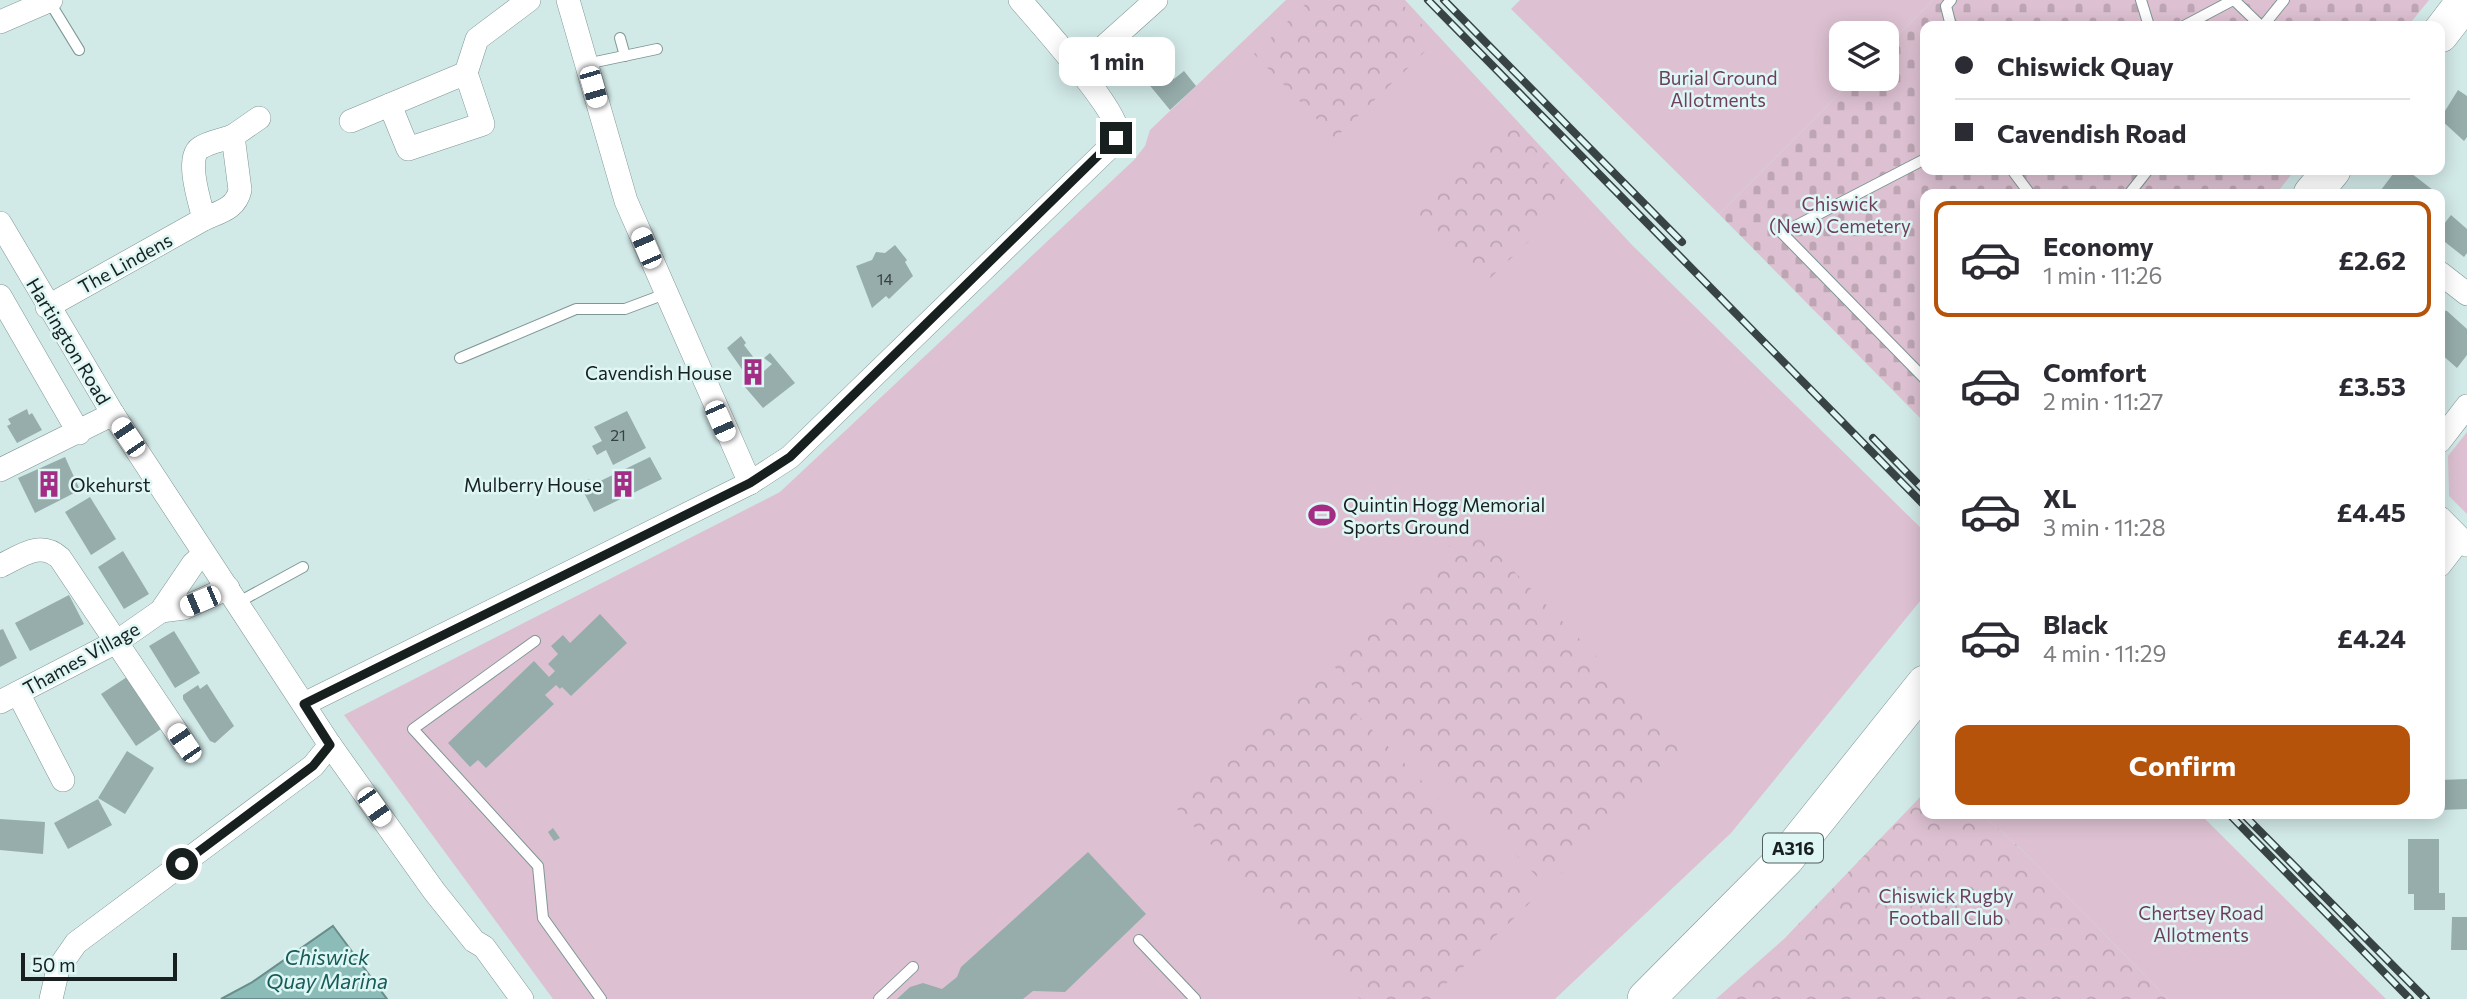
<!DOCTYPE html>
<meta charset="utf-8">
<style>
body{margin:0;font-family:Commissioner,sans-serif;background:#f2f2f3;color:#2b2b33;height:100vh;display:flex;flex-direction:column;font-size:26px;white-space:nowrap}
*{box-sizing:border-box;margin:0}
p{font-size:23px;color:#7c7c81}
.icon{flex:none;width:38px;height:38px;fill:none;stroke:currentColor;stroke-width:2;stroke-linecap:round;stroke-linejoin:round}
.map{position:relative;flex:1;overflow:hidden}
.details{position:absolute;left:1920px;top:189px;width:525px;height:630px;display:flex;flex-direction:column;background:#fff;border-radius:14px;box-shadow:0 4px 18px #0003}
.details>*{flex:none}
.top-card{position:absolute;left:1920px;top:21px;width:525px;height:154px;border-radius:14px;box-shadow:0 4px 18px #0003;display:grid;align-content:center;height:154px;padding:0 35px;background:#fff}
.controls{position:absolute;left:1829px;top:21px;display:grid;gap:14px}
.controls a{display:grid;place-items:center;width:70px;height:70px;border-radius:14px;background:#fff;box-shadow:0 4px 18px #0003;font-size:35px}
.scale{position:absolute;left:21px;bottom:18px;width:156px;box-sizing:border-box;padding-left:7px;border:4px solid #171f1f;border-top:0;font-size:19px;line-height:24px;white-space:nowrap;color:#171f1f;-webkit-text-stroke:5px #def6f4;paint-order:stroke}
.end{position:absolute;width:32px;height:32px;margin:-16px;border:9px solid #171f1f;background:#fff;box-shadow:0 0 0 4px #fff}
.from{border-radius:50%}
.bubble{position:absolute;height:49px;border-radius:14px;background:#fff;box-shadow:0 4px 18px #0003;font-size:23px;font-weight:700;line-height:49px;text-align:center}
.car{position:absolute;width:21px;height:42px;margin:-21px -10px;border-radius:9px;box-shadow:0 0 5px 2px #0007;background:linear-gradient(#fff 24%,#345 0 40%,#fff 0 76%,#345 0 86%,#fff 0)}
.top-card b{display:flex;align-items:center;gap:24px;height:66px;font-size:26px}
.top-card b+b{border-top:2px solid #e1e1e2}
.top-card i{width:18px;height:18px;background:#2b2b33}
ul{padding:12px 0 0;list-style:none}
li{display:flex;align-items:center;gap:21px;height:116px;margin:0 14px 10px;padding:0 21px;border:4px solid transparent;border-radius:14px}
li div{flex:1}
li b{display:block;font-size:26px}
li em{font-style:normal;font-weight:700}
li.on{border-color:#b45309}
li>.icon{width:63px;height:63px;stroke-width:1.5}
.cta{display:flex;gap:14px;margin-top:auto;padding:14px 35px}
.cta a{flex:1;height:80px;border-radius:14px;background:#b45309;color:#fff;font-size:28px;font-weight:700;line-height:80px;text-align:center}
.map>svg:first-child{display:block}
.green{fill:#ddc1d2}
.cemetery{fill:url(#cemetery-stones)}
.park{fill:url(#park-crowns)}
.water{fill:#8cbcb8;stroke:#698d8a;stroke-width:2}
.building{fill:#96adab}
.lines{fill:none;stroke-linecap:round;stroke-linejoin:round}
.service-casing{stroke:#7f9694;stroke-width:12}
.minor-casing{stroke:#7f9694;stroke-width:24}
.trunk-casing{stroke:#7f9694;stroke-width:38}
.service{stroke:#fff;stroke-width:10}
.minor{stroke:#fff;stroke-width:23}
.trunk{stroke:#fff;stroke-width:37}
.rail-casing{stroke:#384343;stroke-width:8}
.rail{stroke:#def6f4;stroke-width:5;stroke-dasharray:16;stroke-linecap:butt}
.route{stroke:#171f1f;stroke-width:9}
.labels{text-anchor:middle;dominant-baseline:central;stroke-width:5;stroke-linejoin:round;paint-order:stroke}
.number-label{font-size:16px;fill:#374242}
.shield{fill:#def6f4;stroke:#53605f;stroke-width:2}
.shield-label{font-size:18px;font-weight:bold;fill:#171f1f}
.park-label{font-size:19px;fill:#6e3e5e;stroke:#def6f4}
.street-label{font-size:19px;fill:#171f1f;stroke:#def6f4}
.poi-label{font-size:19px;fill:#171f1f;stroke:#def6f4;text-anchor:end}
.water-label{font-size:21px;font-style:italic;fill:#185a57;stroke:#def6f4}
</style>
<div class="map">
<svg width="2467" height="999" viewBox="0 0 2467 999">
<defs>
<pattern id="cemetery-stones" width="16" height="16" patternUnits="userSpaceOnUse" patternTransform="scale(1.75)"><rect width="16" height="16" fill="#ddc1d2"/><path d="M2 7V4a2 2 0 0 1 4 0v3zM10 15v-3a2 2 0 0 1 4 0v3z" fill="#bda5b4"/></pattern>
<pattern id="park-crowns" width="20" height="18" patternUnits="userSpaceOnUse" patternTransform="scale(1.75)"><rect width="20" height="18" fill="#ddc1d2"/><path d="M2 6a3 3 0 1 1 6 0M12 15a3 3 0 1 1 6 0" fill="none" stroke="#bda5b4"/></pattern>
</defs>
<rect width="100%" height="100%" fill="#d1e9e7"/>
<g class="green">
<path d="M1286 0H1405L1632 245 1925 532V595L1731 833 1555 999H553L344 715 780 492 1134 160 1145 146 1150 130Z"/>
<path d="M1520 0H1933L1887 46 1886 33H1841V79H1854L1719 214 1511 9Z"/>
<path d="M2467 432V514L2449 496 2448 456Z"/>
<path d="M1981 814H2200L2386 999H2168L2018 846Z"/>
</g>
<path class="cemetery" d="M1933 0H2429L2408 26H1925V170H2295L2276 194H1925V423L1719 214 1854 79H1886L1887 46Z"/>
<g class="park">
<path d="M1310 0H1398L1437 40 1335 138 1254 54Z"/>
<path d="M1507 119 1578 194 1482 286 1410 212Z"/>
<path d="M1470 526 1688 751 1547 887 1329 661Z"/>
<path d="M1317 673 1535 898 1430 999H1360L1176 808Z"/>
<path d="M1925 792V814H1981L2018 846 2168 999H1716L1784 939Z"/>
</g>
<path class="water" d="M333 926 387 999H221L251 983Z"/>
<g class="building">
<path d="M1164 68 1174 79 1184 71 1196 86 1170 110 1147 82Z"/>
<path d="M2458 90 2467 96V137L2464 141 2440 119Z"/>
<path d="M2396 170H2407L2438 194H2387L2381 190Z"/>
<path d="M2451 215 2467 229V253L2464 257 2440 238V229Z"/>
<path d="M895 245 907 260 905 262 913 276 889 299 886 296 872 308 856 266 872 260 876 252 885 253Z"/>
<path d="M2440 310 2447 311 2467 329V355L2457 368 2440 353Z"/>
<path d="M741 336 746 343 744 345 764 371 772 364 764 358 770 353 795 383 763 408 745 387 751 382 727 348Z"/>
<path d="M27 409 29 415 32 413 42 430 17 443 7 426 11 424 8 419Z"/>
<path d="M627 411 646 448 613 465 606 450 597 455 592 446 602 441 594 427Z"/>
<path d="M65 457 80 490 35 513 18 478Z"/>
<path d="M650 457 662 479 594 512 579 483 589 479 592 485Z"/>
<path d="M90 497 116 539 91 555 65 512Z"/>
<path d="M123 551 149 594 124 609 98 567Z"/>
<path d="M69 595 84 624 30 651 15 623Z"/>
<path d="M600 614 627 643 571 696 562 687 560 689 556 685 545 695 554 704 486 768 478 760 470 767 448 743 534 661 549 677 555 671 548 664 558 654 551 646 563 635 570 643Z"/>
<path d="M3 629 17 658 0 667V630Z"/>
<path d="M174 631 200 673 175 688 149 646Z"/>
<path d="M127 677 161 729 136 746 101 694Z"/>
<path d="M207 684 234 726 215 743 210 741 183 699V695L198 685 200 689Z"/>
<path d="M127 751 154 768 125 814 98 798Z"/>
<path d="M2467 779V809L2440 810V780Z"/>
<path d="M98 799 112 825 68 849 54 823Z"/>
<path d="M0 819 45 822 43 854 0 850Z"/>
<path d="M553 828 560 838 554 841 548 832Z"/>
<path d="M2408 839H2439V893H2445V910H2414V894H2408Z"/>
<path d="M1088 852 1146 914 1065 992 1033 991 1023 999H897L910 987 923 983 942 989 957 977 961 967Z"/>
<path d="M2452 917H2467V950H2451Z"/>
</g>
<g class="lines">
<defs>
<g id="service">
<path d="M2141 0 2149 26"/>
<path d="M2234 0 2261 26"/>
<path d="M49 1 79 50"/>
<path d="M1951 26 1946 6 1951 0"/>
<path d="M2184 26 2233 0"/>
<path d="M2263 26 2284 0"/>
<path d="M620 38 625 56"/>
<path d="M586 64 657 49"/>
<path d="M1925 159 1782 233 1925 379"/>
<path d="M2012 170 2030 194"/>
<path d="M2129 194 2148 170"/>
<path d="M460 358 576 309H625L665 294"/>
<path d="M237 603 303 567"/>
<path d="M535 641 413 729 538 866 543 918 601 999"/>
<path d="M1139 940 1195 999"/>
<path d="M879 999 913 967"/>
</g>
<g id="minor">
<path d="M568 0 626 201 750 483"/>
<path d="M0 22 51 0"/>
<path d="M1079 69 1156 0"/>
<path d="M390 105 408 149 483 124 466 73"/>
<path d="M351 121 466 73 477 39 529 0"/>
<path d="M233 136 240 190C236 209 219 212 204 219 200 203 185 158 200 148 209 142 223 140 233 136Z"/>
<path d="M233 136 259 118"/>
<path d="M0 223 113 414 330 745 434 891 474 941 484 947 522 999"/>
<path d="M2440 273 2467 294"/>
<path d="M0 296 79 433"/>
<path d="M47 307 204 219"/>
<path d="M2440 441 2467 406"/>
<path d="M0 470 113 414"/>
<path d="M2440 518 2467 545"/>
<path d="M204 554 193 564 161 611 184 608 228 588"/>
<path d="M2440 565 2460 539"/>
<path d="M0 566C21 556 40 540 60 558L184 743"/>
<path d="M18 693 63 780"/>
<path d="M0 702 118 641 161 611"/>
<path d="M304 704 750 483 790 457 1112 145C1115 140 1118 135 1117 130 1115 107 1039 22 1020 0"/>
<path d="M51 999 58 969 76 943 313 766 330 745"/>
</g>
<g id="trunk">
<path d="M2440 34 2466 0"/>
<path d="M2312 194 2332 170"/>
<path d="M1646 999 1786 858 1925 684"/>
</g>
</defs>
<use href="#service" class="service-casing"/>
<use href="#minor" class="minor-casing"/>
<use href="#trunk" class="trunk-casing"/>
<use href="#service" class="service"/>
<use href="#minor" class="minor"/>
<use href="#trunk" class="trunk"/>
<defs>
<g id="rail">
<path d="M1428 0 1925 506"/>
<path d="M1444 0 1682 242"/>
<path d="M1873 438 1925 491"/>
<path d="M2229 814 2410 999"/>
<path d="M2243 814 2426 999"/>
</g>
</defs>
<use href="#rail" class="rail-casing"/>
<use href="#rail" class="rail"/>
</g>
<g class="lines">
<path class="route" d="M182 864 313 766 330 745 304 704 750 483 790 457 1116 138"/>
</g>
<defs>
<symbol id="building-bare" viewBox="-9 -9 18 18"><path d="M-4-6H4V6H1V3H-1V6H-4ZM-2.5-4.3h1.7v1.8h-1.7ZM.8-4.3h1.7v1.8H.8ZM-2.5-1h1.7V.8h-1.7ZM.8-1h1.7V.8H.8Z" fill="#a32c84" stroke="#def6f4" stroke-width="2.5" paint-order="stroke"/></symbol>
<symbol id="stadium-bare" viewBox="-9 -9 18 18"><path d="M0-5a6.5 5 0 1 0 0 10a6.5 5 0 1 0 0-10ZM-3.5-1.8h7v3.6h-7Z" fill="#a32c84" stroke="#def6f4" stroke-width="2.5" paint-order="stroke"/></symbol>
</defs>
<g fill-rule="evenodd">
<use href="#building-bare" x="734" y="353" width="38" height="38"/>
<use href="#building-bare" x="30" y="465" width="38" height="38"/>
<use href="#building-bare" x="604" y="465" width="38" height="38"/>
<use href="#stadium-bare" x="1303" y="496" width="38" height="38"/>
</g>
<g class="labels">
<g class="number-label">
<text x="885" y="278">14</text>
<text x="618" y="434">21</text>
</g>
<rect class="shield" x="1763" y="833.5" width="60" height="29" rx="5"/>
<g class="shield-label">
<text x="1793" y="848">A316</text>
</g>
<g class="park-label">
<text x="1718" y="77">Burial Ground<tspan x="1718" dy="22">Allotments</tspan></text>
<text x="1840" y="203">Chiswick<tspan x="1840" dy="22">(New) Cemetery</tspan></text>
<text x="1946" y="895">Chiswick Rugby<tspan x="1946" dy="22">Football Club</tspan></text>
<text x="2201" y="912">Chertsey Road<tspan x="2201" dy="22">Allotments</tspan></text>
</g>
<g class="street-label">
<text transform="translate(125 263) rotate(-29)">The Lindens</text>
<text transform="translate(69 341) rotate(59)">Hartington Road</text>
<text transform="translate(81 658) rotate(-29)">Thames Village</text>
</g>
<g class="poi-label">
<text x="732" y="372">Cavendish House</text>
<text x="70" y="484" text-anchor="start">Okehurst</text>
<text x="602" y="484">Mulberry House</text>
<text x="1343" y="504" text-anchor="start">Quintin Hogg Memorial<tspan x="1343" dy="22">Sports Ground</tspan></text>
</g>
<g class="water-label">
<text x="327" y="956">Chiswick<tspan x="327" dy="24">Quay Marina</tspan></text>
</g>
</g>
</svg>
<div class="controls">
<a><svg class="icon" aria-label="layers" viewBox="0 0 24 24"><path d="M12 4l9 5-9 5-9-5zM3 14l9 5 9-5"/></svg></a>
</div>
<div class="scale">50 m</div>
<i class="end from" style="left:182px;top:864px"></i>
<i class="end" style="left:1116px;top:138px"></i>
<div class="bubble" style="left:1059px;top:37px;width:116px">1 min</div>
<i class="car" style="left:593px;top:87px;rotate:164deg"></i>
<i class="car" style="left:646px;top:248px;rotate:337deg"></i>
<i class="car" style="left:720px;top:421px;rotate:156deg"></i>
<i class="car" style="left:128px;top:437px;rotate:326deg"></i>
<i class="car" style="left:200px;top:601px;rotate:247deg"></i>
<i class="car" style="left:184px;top:743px;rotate:326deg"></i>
<i class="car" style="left:374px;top:807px;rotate:145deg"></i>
<div class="top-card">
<b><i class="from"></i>Chiswick Quay</b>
<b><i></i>Cavendish Road</b>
</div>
<section class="details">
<ul>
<li class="on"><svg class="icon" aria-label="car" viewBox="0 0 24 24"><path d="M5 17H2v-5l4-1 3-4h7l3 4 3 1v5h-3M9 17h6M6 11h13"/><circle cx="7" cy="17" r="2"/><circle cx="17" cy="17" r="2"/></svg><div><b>Economy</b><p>1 min · 11:26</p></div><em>£2.62</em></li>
<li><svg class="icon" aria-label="car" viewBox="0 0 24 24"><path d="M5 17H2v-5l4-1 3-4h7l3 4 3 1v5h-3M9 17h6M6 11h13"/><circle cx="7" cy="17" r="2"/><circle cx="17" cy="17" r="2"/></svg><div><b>Comfort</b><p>2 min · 11:27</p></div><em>£3.53</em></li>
<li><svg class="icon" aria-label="car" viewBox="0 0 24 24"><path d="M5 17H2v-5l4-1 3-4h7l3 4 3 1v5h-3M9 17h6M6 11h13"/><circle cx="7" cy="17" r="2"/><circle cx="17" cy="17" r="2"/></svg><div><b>XL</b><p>3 min · 11:28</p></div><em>£4.45</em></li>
<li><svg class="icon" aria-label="car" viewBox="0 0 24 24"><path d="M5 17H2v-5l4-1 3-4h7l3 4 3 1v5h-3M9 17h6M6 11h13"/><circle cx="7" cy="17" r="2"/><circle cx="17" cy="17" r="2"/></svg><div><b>Black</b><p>4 min · 11:29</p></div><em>£4.24</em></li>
</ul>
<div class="cta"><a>Confirm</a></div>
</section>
</div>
